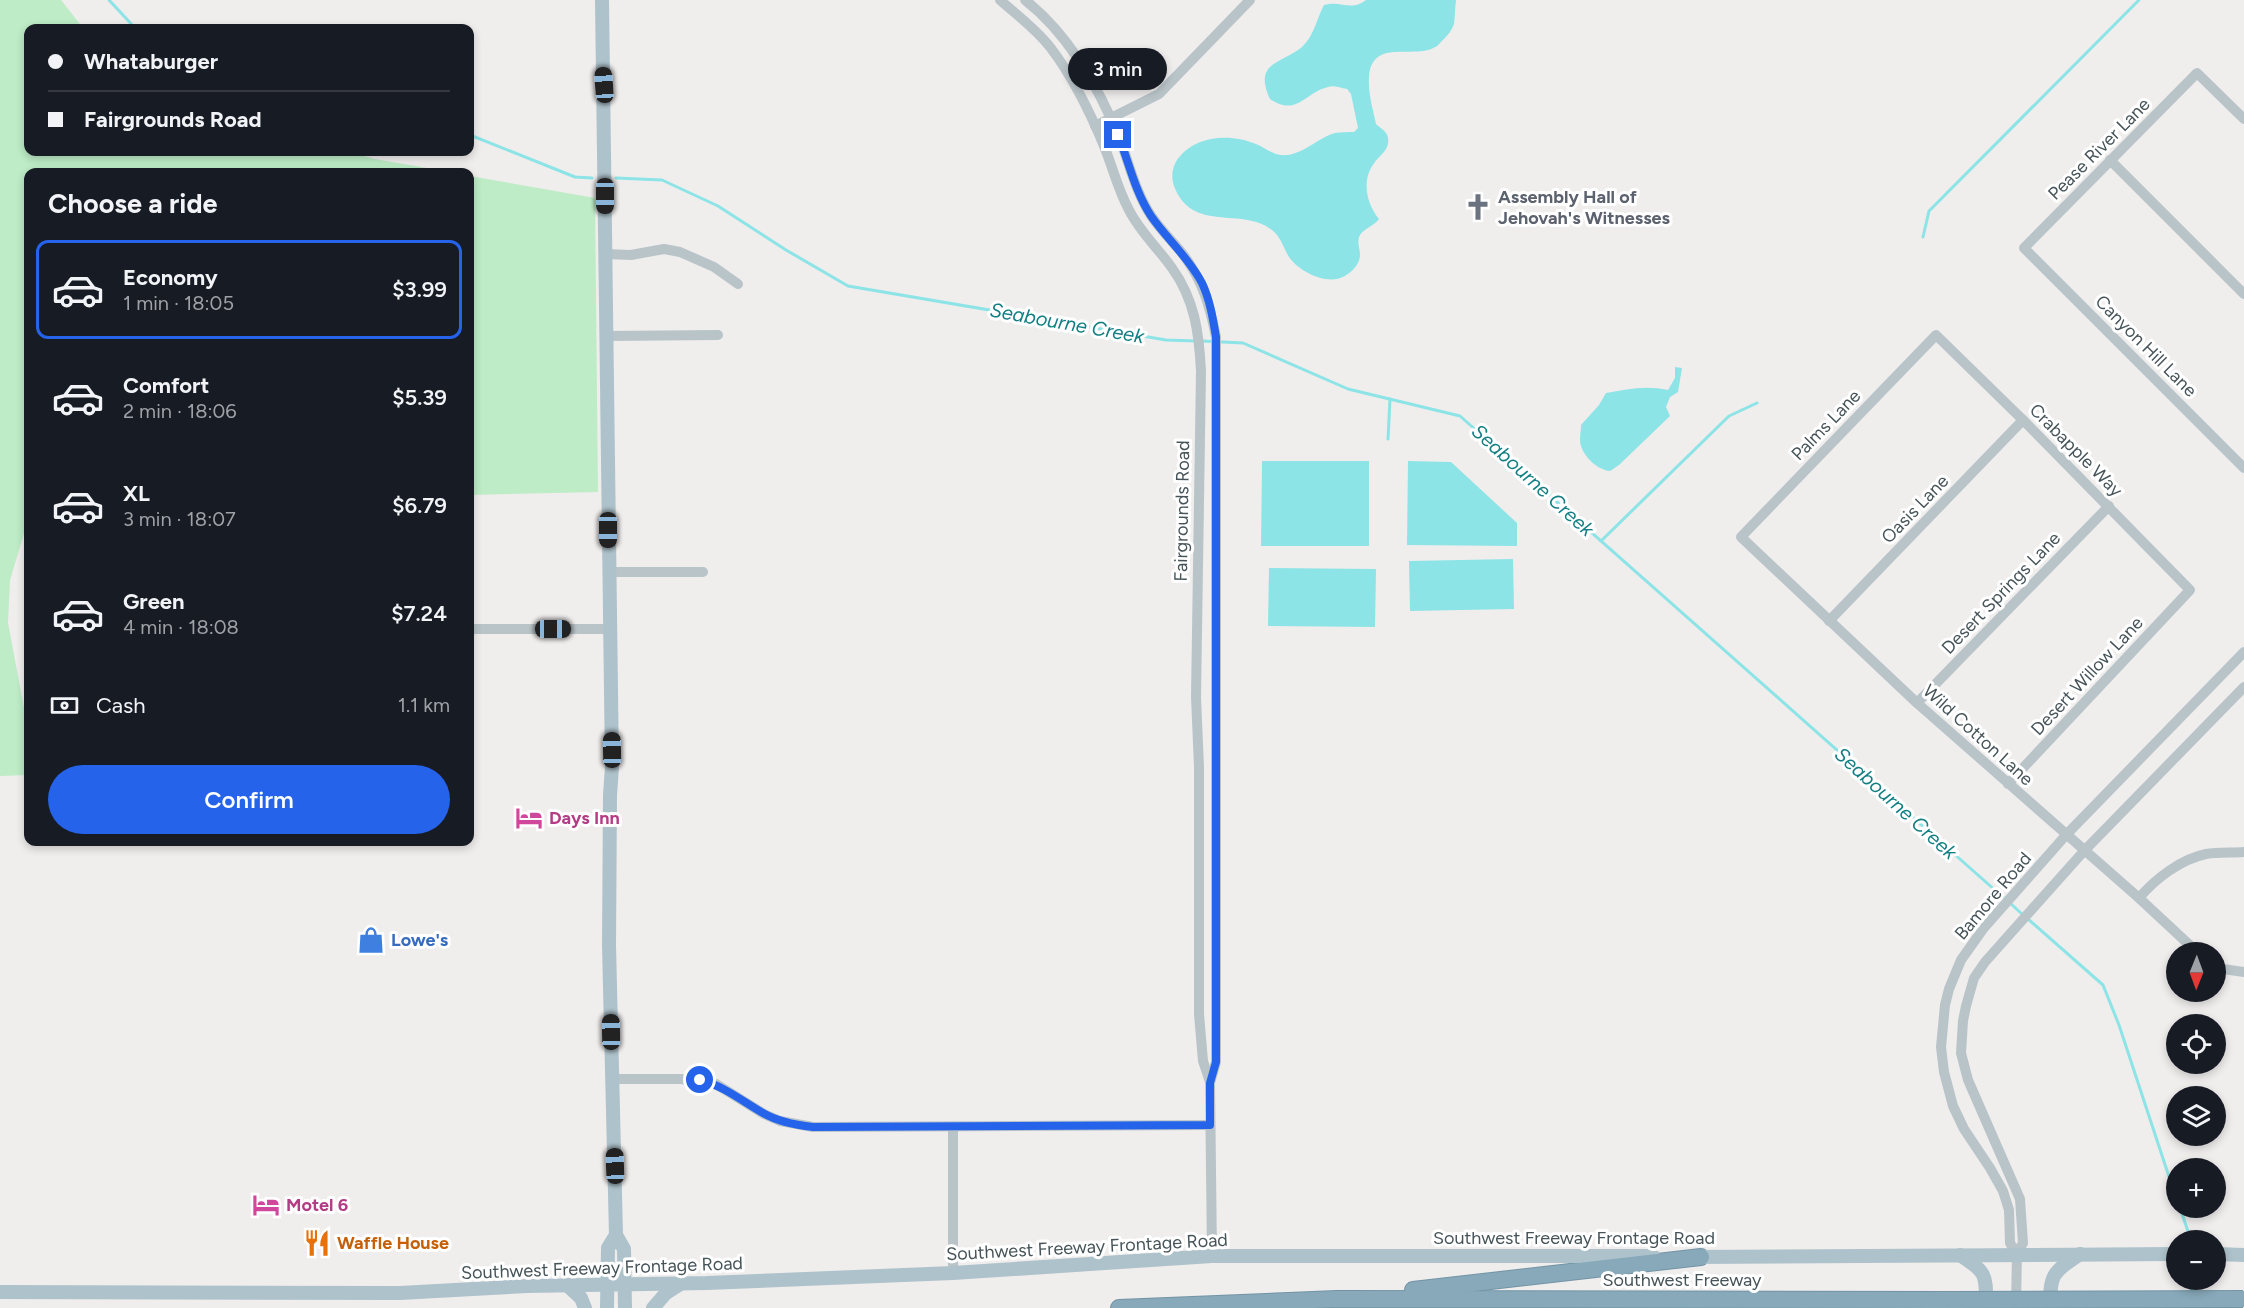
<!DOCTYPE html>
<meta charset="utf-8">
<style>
body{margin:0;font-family:Figtree,sans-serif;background:#242831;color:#f1f3f6;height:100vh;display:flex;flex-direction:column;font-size:22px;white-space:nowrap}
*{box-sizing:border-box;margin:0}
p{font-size:20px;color:#9ea1a6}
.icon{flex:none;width:33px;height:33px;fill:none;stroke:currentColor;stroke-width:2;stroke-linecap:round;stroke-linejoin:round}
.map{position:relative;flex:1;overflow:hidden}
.panel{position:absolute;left:24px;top:168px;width:450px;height:678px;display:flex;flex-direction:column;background:#171b24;border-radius:12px;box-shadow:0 3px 9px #0003}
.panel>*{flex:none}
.guide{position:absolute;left:24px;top:24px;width:450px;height:132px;border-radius:12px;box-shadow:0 3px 9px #0003;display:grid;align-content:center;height:132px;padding:0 24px;background:#171b24}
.needle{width:39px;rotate:181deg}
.buttons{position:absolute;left:2166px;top:942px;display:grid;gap:12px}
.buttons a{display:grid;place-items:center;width:60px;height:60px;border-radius:50%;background:#171b24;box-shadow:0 3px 9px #0003;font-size:30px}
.end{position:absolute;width:27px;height:27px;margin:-14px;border:8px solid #2563eb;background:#fff;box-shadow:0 0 0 3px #fff}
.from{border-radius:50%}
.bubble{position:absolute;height:42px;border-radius:21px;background:#171b24;box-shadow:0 3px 9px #0003;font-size:20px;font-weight:600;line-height:42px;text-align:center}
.car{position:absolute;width:18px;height:36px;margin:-18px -9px;border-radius:8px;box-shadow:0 0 4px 2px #0007;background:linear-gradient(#222 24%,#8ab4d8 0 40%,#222 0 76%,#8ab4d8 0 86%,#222 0)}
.guide b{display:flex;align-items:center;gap:21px;height:57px;font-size:22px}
.guide b+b{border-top:2px solid #363941}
.guide i{width:15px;height:15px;background:#f1f3f6}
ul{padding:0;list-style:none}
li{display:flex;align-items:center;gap:18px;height:99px;margin:0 12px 9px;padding:0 12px;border:3px solid transparent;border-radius:12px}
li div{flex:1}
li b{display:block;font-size:22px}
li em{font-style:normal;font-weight:600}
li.on{border-color:#2563eb}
li>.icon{width:54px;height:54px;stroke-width:1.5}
h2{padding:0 24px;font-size:27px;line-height:72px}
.pay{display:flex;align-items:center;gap:15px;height:66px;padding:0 24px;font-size:22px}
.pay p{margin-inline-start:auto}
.button{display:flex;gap:12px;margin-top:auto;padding:12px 24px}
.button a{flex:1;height:69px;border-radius:36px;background:#2563eb;color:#fff;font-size:24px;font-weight:600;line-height:69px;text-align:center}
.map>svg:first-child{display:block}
.green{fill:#bdecc6}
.water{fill:#8ce4e6}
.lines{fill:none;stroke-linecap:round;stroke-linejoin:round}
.stream{stroke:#8ce4e6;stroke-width:3}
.highway-casing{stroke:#7294a5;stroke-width:18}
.minor{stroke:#b9c4c9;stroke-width:10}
.major{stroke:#aec2cb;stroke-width:14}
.highway{stroke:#87a9ba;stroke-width:16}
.highway-bridge-casing{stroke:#7294a5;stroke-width:18;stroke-linecap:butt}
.highway-bridge{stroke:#87a9ba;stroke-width:16}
.route{stroke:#2563eb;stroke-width:8}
.labels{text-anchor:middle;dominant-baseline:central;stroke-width:6;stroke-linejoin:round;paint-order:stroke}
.street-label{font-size:18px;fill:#465459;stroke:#fff}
.worship-label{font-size:18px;font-weight:bold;fill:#5b616d;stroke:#fff;text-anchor:start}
.hotel-label{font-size:18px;font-weight:bold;fill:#b23c85;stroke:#fff;text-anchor:start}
.shop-label{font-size:18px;font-weight:bold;fill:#366cbe;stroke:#fff;text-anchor:start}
.food-label{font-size:18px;font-weight:bold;fill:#c56008;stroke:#fff;text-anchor:start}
.water-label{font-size:20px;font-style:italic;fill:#137f83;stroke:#fff}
</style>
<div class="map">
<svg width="2244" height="1308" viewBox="0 0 2244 1308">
<rect width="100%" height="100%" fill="#f0eded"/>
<g class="green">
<path d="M0 0H61L83 28H28V152H350L375 159 450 172H28V520L10 580 8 623 28 729V775L0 776Z"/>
<path d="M470 176 595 198 598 492 470 495Z"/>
</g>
<g class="water">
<path d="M1366 0H1456C1455 8 1455 16 1454 24 1452 30 1448 35 1444 39 1441 41 1440 44 1437 46 1416 61 1371 36 1369 78 1368 93 1373 110 1376 124 1381 129 1387 131 1388 138 1390 149 1381 154 1375 162 1361 179 1366 203 1379 219 1374 226 1362 229 1359 237 1357 243 1360 249 1360 255 1360 266 1347 277 1337 279 1320 282 1298 270 1289 257 1283 247 1281 237 1272 230 1242 206 1192 234 1174 186 1171 177 1172 168 1177 160 1194 135 1231 133 1256 144 1264 147 1272 154 1281 155 1301 157 1317 138 1335 133 1341 132 1348 132 1354 132L1358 128 1351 94 1347 89C1340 88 1334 85 1328 87 1304 93 1297 117 1270 99 1253 62 1281 64 1302 47 1314 36 1317 18 1324 5 1342 0 1350 12 1366 0Z"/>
<path d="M1675 367 1682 368 1678 392 1670 397 1666 407 1670 416 1619 465 1610 471C1598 470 1585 458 1581 446 1579 440 1581 431 1581 425L1599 405 1606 393C1627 389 1646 385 1668 390L1675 378Z"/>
<path d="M1262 461H1369V546H1261Z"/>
<path d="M1408 461 1451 462 1517 523V546L1407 545Z"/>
<path d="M1513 559 1514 609 1410 611 1409 561Z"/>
<path d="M1269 568 1376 569 1375 627 1268 626Z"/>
</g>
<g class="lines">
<g class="stream">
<path d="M109 0 135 28"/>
<path d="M470 135 575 177 592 178"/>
<path d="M616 178 662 180 718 206 786 250 848 286 1166 340 1196 341"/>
<path d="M1923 237 1929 211 2139 0"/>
<path d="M1202 341 1243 343 1348 389 1460 416 2005 899"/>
<path d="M1388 439 1390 399"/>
<path d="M1601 541 1729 416 1757 403"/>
<path d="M2010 903 2023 915"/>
<path d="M2028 919 2103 985 2119 1025 2176 1198"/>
<path d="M2180 1208 2191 1240"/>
<path d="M2191 1280 2192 1294"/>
</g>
<defs>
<g id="highway">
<path d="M1413 1290 1701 1257"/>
<path d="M1119 1308 1337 1299 1949 1300"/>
</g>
</defs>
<use href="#highway" class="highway-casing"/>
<g class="minor">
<path d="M1000 0C1017 15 1036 29 1050 47 1073 77 1090 112 1104 146 1113 168 1118 190 1129 210 1140 232 1158 248 1172 268 1195 300 1199 333 1201 371L1196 697 1199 767V1014L1203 1061 1210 1082"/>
<path d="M1025 0C1070 35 1100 90 1121 142 1130 167 1136 192 1150 214 1160 230 1174 242 1185 257 1203 282 1210 307 1216 337V1062L1210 1083 1212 1256"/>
<path d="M2244 119 2197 73 2024 248 2244 468"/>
<path d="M1095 126 1159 94 1250 0"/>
<path d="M2110 160 2244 294"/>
<path d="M605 254 631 255 664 249 680 252 714 267 738 284"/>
<path d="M607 336 718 335"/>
<path d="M609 572H703"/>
<path d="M1829 621 2023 420"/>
<path d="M470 629H610"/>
<path d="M1917 703 2109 506"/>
<path d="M2008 784 2190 590 2023 420 1936 335 1741 537 1917 703 2139 898 2197 952"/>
<path d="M2139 898C2155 879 2181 859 2206 854 2218 852 2232 853 2244 852"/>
<path d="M2216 964 2223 969 2244 972"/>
<path d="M613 1079H681L716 1084 764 1114 780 1121 813 1127 1210 1125"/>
<path d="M953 1127V1273"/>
<path d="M2017 1254 2023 1243 2020 1199 1968 1080 1961 1053 1963 1021 1966 1006 1974 978 1985 962 2084 851 2244 687"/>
<path d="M2016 1303 2017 1254 2010 1243 2009 1210 2003 1191 1990 1168 1964 1129 1953 1106 1944 1072 1941 1047 1945 1005 1949 989 1961 960 1983 929 2066 835 2244 652"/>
</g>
<g class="major">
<path d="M602 0 612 767 610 795 609 945 616 1235 624 1249 625 1308"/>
<path d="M2216 1254 2244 1255"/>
<path d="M1960 1255C1988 1273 1986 1275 1986 1308"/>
<path d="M1693 1257 2176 1254"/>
<path d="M567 1285 581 1298 585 1308"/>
<path d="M0 1292 400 1293 527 1286 707 1283 953 1273 1212 1256H1653"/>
<path d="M607 1308 608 1248 616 1235"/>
<path d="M653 1308 666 1293 680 1284"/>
<path d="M2050 1308C2050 1274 2052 1273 2080 1254"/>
</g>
<use href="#highway" class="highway"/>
<defs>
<path id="highway-bridge" d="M1949 1300 2243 1299"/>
</defs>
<use href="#highway-bridge" class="highway-bridge-casing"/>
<use href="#highway-bridge" class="highway-bridge"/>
</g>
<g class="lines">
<path class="route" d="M700 1080C724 1086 742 1101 763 1113 778 1122 795 1125 813 1127L1210 1125V1083L1216 1062V337C1213 319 1210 300 1202 283 1189 258 1167 239 1151 216 1135 192 1129 162 1118 135"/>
</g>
<defs>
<symbol id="church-bare" viewBox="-9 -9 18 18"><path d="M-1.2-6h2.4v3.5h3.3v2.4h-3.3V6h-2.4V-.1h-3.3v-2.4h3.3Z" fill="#6b7280" stroke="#fff" stroke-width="2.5" paint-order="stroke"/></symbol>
<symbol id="hotel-bare" viewBox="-9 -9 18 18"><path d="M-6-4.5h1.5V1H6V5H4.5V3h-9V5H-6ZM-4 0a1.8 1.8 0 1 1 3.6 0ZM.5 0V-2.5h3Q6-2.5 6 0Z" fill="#d1479c" stroke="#fff" stroke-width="2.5" paint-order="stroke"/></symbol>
<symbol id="shop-bare" viewBox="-9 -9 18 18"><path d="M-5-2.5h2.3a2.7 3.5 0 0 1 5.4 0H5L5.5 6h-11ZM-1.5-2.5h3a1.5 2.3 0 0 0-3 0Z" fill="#3f7fe0" stroke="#fff" stroke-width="2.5" paint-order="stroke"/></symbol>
<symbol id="restaurant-bare" viewBox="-9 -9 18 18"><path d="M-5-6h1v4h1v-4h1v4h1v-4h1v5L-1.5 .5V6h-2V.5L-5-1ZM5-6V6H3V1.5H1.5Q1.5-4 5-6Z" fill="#e8710a" stroke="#fff" stroke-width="2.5" paint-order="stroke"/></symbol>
</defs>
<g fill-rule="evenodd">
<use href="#church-bare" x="1459" y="188" width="38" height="38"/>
<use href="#hotel-bare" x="510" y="799" width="38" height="38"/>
<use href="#shop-bare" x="352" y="921" width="38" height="38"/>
<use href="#hotel-bare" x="247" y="1186" width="38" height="38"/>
<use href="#restaurant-bare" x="298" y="1224" width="38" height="38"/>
</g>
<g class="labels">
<g class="street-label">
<text transform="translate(2099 149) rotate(-45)">Pease River Lane</text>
<text transform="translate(2146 346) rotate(45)">Canyon Hill Lane</text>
<text transform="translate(1826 425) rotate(-46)">Palms Lane</text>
<text transform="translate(2076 450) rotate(45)">Crabapple Way</text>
<text transform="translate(1915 509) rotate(-46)">Oasis Lane</text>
<text transform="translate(1182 511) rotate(-89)">Fairgrounds Road</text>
<text transform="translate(2001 593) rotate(-46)">Desert Springs Lane</text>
<text transform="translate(2087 676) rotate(-47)">Desert Willow Lane</text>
<text transform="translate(1978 735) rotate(42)">Wild Cotton Lane</text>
<text transform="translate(1993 896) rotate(-50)">Bamore Road</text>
<text x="1574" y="1238">Southwest Freeway Frontage Road</text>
<text transform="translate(1087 1247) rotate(-3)">Southwest Freeway Frontage Road</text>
<text transform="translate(602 1268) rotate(-2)">Southwest Freeway Frontage Road</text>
<text x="1682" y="1280">Southwest Freeway</text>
</g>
<g class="worship-label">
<text x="1498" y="197">Assembly Hall of<tspan x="1498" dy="21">Jehovah's Witnesses</tspan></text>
</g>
<g class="hotel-label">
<text x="549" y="818">Days Inn</text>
<text x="286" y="1205">Motel 6</text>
</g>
<g class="shop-label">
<text x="391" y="940">Lowe's</text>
</g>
<g class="food-label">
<text x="337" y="1243">Waffle House</text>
</g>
<g class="water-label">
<text transform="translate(1067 323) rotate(10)">Seabourne Creek</text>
<text transform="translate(1533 480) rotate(42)">Seabourne Creek</text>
<text transform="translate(1896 803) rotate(42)">Seabourne Creek</text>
</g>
</g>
</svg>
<div class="buttons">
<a><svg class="needle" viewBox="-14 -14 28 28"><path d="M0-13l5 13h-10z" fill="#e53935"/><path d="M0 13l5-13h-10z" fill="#9ea1a6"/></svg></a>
<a><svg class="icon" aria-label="locate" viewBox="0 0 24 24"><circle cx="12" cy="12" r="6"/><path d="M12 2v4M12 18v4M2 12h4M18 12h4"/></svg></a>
<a><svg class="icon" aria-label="layers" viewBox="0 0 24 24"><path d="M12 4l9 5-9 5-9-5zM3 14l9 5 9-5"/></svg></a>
<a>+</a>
<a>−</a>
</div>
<i class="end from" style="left:700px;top:1080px"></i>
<i class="end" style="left:1118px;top:135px"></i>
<div class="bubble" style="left:1068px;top:48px;width:99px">3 min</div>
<i class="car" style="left:604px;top:85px;rotate:356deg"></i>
<i class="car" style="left:605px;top:196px;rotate:180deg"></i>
<i class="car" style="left:608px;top:530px;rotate:180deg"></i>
<i class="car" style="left:553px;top:629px;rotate:90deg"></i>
<i class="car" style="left:612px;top:750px;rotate:359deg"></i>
<i class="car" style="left:611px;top:1032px;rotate:359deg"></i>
<i class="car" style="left:615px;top:1166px;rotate:358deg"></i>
<div class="guide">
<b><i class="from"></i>Whataburger</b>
<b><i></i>Fairgrounds Road</b>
</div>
<section class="panel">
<h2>Choose a ride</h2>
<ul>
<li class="on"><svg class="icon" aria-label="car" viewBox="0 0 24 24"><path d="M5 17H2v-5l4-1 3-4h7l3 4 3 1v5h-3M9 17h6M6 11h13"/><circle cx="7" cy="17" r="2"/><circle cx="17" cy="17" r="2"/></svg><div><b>Economy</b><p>1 min · 18:05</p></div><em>$3.99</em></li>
<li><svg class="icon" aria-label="car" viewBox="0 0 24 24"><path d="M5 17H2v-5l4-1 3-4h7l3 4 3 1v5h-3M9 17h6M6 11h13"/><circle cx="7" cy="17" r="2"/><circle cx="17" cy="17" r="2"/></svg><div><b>Comfort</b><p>2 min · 18:06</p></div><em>$5.39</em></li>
<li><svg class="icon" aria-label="car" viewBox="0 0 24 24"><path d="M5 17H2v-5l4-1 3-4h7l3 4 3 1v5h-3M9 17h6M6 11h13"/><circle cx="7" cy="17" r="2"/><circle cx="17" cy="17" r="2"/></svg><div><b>XL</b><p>3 min · 18:07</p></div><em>$6.79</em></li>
<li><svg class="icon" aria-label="car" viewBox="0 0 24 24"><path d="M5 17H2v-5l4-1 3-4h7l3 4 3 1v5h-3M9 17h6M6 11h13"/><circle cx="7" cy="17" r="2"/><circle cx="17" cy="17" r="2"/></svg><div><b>Green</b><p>4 min · 18:08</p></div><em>$7.24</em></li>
</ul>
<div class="pay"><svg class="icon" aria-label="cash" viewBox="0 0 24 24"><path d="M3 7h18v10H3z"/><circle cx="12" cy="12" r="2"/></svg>Cash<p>1.1 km</p></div>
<div class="button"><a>Confirm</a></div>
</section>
</div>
